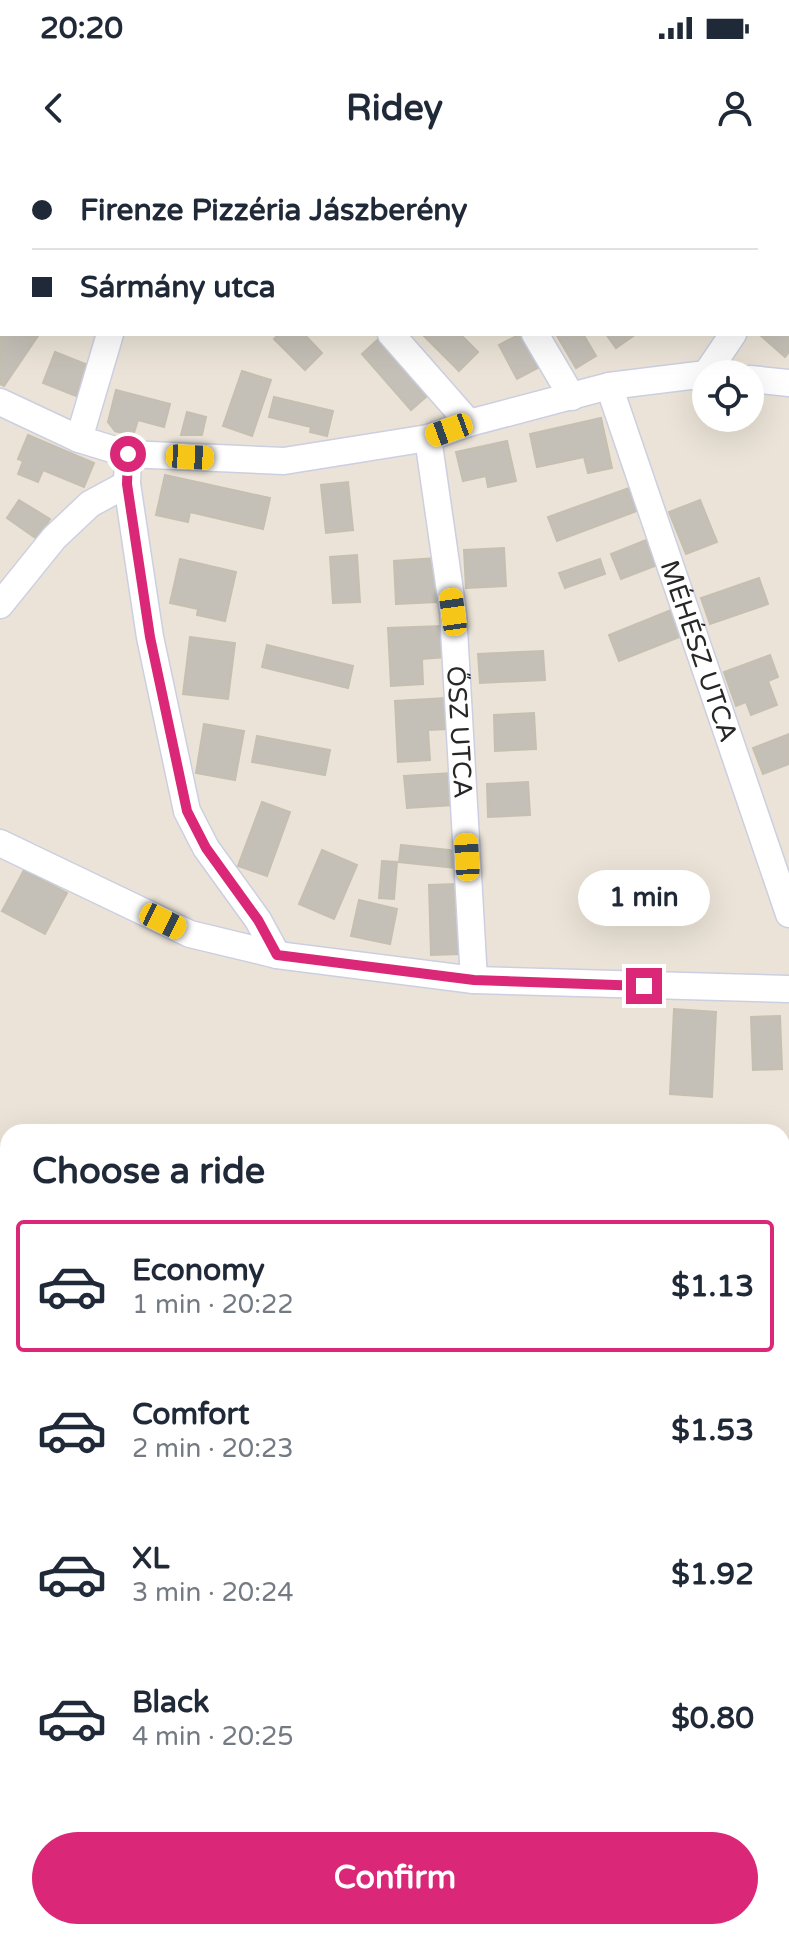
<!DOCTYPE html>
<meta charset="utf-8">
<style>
body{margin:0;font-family:"Varela Round",sans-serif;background:#f6f6f7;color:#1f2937;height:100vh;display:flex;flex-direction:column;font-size:30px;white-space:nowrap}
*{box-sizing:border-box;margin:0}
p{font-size:26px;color:#747a83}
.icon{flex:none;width:44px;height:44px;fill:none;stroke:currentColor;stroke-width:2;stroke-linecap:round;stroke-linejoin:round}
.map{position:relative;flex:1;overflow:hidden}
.drawer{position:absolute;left:0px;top:964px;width:790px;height:816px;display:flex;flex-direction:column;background:#fff;border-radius:24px 24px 0 0;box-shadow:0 8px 32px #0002}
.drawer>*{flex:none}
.guide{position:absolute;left:0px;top:0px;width:790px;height:176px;box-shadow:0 8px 32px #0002;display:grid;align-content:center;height:176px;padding:0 32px;background:#fff}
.fabs{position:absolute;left:692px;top:200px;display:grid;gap:16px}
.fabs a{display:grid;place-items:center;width:72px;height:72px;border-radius:50%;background:#fff;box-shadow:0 8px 32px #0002;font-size:40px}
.end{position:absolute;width:36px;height:36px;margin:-18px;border:10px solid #db2777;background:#fff;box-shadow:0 0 0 4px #fff}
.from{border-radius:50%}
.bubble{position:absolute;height:56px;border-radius:28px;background:#fff;box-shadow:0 8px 32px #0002;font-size:26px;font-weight:700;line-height:56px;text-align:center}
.car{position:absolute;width:24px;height:48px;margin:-24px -12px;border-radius:10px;box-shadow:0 0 6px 2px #0007;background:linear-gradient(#f5c518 24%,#345 0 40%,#f5c518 0 76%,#345 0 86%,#f5c518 0)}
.guide b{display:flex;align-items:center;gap:28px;height:76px;font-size:30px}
.guide b+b{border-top:2px solid #e0e1e3}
.guide i{width:20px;height:20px;background:#1f2937}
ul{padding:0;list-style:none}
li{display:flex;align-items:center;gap:24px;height:132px;margin:0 16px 12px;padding:0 16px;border:4px solid transparent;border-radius:8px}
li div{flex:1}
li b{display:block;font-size:30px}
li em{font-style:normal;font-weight:700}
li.on{border-color:#db2777}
li>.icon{width:72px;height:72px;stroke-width:1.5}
h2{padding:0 32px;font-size:36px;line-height:96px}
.button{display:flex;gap:16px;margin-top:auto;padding:16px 32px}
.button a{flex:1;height:92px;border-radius:48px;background:#db2777;color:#fff;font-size:32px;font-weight:700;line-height:92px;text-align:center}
.status{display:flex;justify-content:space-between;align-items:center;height:56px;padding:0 40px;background:#fff;direction:ltr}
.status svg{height:22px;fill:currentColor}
header{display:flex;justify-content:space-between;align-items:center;height:104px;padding:0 32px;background:#fff;font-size:36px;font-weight:700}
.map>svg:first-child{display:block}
.building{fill:#c5c0b7;stroke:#c5bfb1;stroke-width:2}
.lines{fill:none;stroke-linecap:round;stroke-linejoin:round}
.minor-casing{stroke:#cccfe1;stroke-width:29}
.minor{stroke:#fff;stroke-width:26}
.route{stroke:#db2777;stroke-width:10}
.labels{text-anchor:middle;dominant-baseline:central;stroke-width:8;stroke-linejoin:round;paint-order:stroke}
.street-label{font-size:26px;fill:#272727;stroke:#fff}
</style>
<div class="status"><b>20:20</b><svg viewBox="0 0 49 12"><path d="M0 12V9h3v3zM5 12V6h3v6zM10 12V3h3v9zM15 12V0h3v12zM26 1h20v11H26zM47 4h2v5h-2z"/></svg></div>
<header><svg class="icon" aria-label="back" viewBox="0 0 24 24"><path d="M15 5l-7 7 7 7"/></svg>Ridey<svg class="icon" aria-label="person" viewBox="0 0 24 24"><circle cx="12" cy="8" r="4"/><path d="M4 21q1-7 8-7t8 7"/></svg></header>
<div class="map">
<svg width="789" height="1780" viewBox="0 0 789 1780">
<rect width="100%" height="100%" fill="#ebe3d7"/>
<g class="building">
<path d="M789 126V192L785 197 759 174H788Z"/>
<path d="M2 174 38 176 4 226 0 224V177Z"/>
<path d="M279 174H304L322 193 305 210 274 179Z"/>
<path d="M384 174 434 230 411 250 362 194Z"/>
<path d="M422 174H460L478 192 459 211Z"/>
<path d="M520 174H529L545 204 517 219 499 185Z"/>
<path d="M556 174H583L596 196 576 208Z"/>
<path d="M606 174H636L616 188Z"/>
<path d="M55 192 88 205 76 236 43 223Z"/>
<path d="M242 211 271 220 252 276 223 266Z"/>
<path d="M116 230 170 244 164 267 138 260 133 276 115 271 108 262Z"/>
<path d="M274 237 333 251 327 276 310 272 311 267 269 257Z"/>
<path d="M187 252 206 257 202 275H181Z"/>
<path d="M601 258 612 308 588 313 584 297 537 307 530 274Z"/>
<path d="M28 275 94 303 84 327 43 310 38 322 18 314 23 301 18 299Z"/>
<path d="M507 281 516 321 488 327 486 316 463 321 456 292Z"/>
<path d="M165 315 270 338 263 369 190 352 188 362 156 355Z"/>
<path d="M348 322 353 370 326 373 321 325Z"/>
<path d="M629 328 637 351 557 381 548 357Z"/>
<path d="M19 340 50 359 37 379 7 358Z"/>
<path d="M700 340 717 382 686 394 669 352Z"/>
<path d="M646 380 655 406 621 419 611 394Z"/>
<path d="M504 388 506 426 466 428 464 390Z"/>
<path d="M357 395 360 442 333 443 330 397Z"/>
<path d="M436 398 438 442 396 444 394 401Z"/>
<path d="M180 399 236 412 225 461 197 455 198 449 170 443Z"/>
<path d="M600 399 605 414 565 428 559 413Z"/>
<path d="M759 418 768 444 710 464 701 438Z"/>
<path d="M671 450 682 476 619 501 609 475Z"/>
<path d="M443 466 445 497 422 499 423 524 391 526 388 468Z"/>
<path d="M190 477 235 483 228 539 183 534Z"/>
<path d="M267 485 353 506 348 528 262 507Z"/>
<path d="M543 491 545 520 480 523 478 494Z"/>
<path d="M770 495 778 517 768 521 777 545 751 555 746 542 736 546 724 512Z"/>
<path d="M446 538 448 569 428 570 430 600 398 602 395 541Z"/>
<path d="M534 553 536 589 495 591 494 555Z"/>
<path d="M204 564 244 571 235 620 196 613Z"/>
<path d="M789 574V604L763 614 753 588Z"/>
<path d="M257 576 330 590 325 615 252 602Z"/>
<path d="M452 613 454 645 407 648 404 616Z"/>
<path d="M528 622 530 655 488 657 487 624Z"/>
<path d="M262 642 290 652 267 716 238 706Z"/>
<path d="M401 685 458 691 456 708 399 702Z"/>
<path d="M322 690 357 705 334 759 299 744Z"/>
<path d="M382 701 397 702 394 739 379 738Z"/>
<path d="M24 710 67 733 45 774 2 751Z"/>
<path d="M458 724 461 794 431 795 429 725Z"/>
<path d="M359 740 397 749 390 784 351 776Z"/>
<path d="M674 849 716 852 712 937 670 934Z"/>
<path d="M780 856 782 909 753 910 751 857Z"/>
<path d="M0 991 8 995V1062L0 1059Z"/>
<path d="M782 1513 789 1515V1599L782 1597V1570L787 1551 782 1543Z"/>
<path d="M473 1772H511L505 1780H473L469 1778Z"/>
<path d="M568 1772H616L614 1780H566Z"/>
</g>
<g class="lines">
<defs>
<g id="minor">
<path d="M257 0 259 2"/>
<path d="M204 2 205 0"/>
<path d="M580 2 582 0"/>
<path d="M0 27 2 29"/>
<path d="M788 106 789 104"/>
<path d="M391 174 469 263"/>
<path d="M535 174 572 237"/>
<path d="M706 214 733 174"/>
<path d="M750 219 789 223"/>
<path id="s1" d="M609 226 789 754"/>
<path d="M0 242 79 279 128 294 284 301 428 278 469 263 609 226 706 214"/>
<path id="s2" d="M428 278 453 452 474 820"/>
<path d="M79 279 110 174"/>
<path d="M128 294 127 324 150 477 187 651 206 688 258 760 277 795"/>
<path d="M0 445 54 378 90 344 127 324"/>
<path d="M0 683 190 774 277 795 474 820 789 829"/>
<path d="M0 1119 8 1123"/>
<path d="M0 1203 8 1186"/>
<path d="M782 1456 789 1458"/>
<path d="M782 1756 789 1729"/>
<path d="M61 1780 64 1772"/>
<path d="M293 1780 295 1772"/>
<path d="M534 1780 536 1772"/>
</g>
</defs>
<use href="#minor" class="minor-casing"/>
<use href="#minor" class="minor"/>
</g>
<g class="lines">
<path class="route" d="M128 294 127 324 150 477 187 651 206 688 258 760 277 795 474 820 644 826"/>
</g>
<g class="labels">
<g class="street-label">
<text stroke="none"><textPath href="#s1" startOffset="280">MÉHÉSZ UTCA</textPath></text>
<text stroke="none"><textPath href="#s2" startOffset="296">ŐSZ UTCA</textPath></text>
</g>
</g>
</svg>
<div class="fabs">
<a><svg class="icon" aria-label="locate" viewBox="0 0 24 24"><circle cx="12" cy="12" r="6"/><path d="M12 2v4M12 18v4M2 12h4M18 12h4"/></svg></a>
</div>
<i class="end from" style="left:128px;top:294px"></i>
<i class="end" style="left:644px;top:826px"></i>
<div class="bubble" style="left:578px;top:710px;width:132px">1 min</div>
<i class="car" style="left:449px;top:270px;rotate:250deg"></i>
<i class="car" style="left:190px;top:297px;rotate:93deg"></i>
<i class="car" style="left:453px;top:452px;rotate:352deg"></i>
<i class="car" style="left:467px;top:697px;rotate:357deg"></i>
<i class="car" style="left:163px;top:761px;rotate:116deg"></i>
<div class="guide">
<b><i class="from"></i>Firenze Pizzéria Jászberény</b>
<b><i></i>Sármány utca</b>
</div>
<section class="drawer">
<h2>Choose a ride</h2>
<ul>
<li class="on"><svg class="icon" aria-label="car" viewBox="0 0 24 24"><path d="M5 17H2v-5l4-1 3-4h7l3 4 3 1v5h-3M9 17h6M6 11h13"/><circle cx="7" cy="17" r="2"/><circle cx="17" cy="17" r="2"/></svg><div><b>Economy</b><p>1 min · 20:22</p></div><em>$1.13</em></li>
<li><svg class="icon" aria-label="car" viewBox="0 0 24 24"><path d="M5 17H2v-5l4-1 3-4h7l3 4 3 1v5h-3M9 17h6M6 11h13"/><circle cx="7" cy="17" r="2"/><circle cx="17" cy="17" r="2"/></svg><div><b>Comfort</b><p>2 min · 20:23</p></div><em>$1.53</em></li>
<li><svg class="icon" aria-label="car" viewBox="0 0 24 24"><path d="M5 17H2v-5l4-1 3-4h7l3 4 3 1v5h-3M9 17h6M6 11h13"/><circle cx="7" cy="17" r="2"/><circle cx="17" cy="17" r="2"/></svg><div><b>XL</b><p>3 min · 20:24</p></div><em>$1.92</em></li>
<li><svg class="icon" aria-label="car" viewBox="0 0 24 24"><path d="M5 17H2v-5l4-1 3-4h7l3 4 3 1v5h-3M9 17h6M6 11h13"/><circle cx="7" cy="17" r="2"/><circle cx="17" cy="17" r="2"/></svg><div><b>Black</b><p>4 min · 20:25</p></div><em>$0.80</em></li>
</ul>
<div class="button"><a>Confirm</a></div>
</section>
</div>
